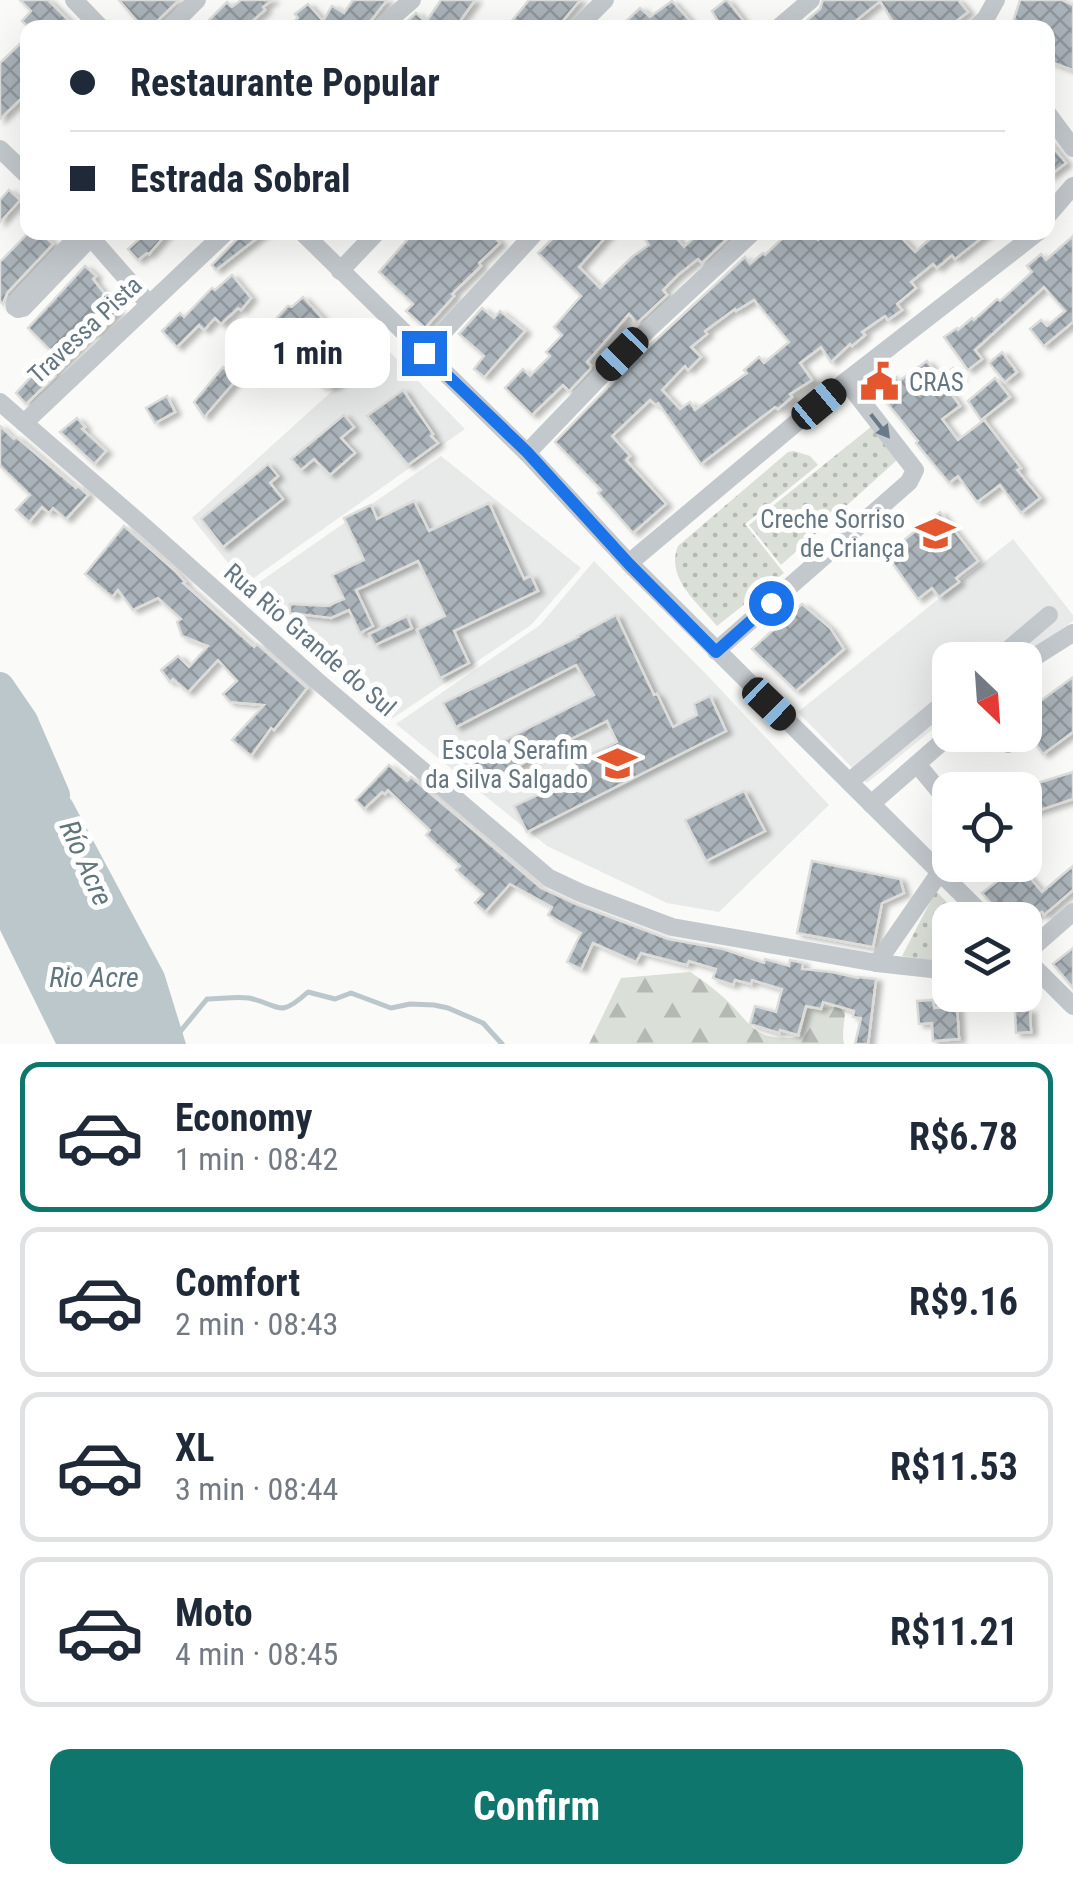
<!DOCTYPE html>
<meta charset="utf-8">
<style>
body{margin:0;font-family:"Roboto Condensed",sans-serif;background:#f2f2f3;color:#1f2937;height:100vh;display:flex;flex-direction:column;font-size:38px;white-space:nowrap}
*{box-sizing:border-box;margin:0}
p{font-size:32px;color:#747a83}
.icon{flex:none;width:55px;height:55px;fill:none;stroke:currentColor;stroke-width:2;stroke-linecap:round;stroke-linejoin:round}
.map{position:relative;height:1044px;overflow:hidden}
.drawer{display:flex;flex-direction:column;background:#fff;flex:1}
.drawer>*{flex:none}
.guide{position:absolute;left:20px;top:20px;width:1035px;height:220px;border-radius:20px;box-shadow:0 10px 40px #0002;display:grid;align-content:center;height:220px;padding:0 50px;background:#fff}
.needle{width:65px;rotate:155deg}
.buttons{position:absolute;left:932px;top:642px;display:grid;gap:20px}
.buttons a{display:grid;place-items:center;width:110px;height:110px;border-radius:20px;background:#fff;box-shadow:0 10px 40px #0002;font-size:50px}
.end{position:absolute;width:45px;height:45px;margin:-22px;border:12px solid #1a73e8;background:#fff;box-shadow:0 0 0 5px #fff}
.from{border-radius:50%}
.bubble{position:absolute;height:70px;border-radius:20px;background:#fff;box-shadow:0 10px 40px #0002;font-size:32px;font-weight:700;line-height:70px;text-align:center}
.car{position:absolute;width:30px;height:60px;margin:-30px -15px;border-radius:12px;box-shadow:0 0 8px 2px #0007;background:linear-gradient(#222 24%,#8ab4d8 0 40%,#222 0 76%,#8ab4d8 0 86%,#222 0)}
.guide b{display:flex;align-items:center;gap:35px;height:95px;font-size:38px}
.guide b+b{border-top:2px solid #e0e1e3}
.guide i{width:25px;height:25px;background:#1f2937}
ul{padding:18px 0 0;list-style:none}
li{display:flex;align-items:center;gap:30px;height:150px;margin:0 20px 15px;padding:0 30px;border:5px solid #e0e1e3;border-radius:20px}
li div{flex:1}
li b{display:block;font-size:38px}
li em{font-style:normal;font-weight:700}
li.on{border-color:#0f766e}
li>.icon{width:90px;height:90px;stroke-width:1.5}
.primary-button{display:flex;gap:20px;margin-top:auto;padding:20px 50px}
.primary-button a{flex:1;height:115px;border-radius:20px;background:#0f766e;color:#fff;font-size:40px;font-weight:700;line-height:115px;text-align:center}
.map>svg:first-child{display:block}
.built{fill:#e8e9e9}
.forest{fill:url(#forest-firs)}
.park{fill:url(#park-dots)}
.water{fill:#bbc7cb}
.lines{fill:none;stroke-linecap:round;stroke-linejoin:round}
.stream{stroke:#bbc7cb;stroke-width:5}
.river{stroke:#bbc7cb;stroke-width:28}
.building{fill:url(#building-cross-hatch);stroke:#dcdcda;stroke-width:2.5;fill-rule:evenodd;filter:url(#shadow)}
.minor{stroke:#c3c8cc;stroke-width:18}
.oneway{fill:#6a7a87}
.route{stroke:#1a73e8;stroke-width:12}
.labels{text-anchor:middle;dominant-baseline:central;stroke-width:10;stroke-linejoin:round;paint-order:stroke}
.street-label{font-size:25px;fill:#657683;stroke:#fff}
.poi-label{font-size:25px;fill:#657683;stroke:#fff;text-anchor:end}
.water-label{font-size:28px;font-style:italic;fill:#60757c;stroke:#fff}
</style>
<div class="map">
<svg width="1073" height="1044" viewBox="0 0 1073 1044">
<defs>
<pattern id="forest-firs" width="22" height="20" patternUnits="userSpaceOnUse" patternTransform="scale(2.5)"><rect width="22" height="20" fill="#dadfd7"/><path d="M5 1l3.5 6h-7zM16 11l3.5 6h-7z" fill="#b4b9b4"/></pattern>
<pattern id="park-dots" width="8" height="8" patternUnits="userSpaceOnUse" patternTransform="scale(2.5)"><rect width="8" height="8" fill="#dadfd7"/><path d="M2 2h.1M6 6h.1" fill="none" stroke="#b4b9b4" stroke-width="1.8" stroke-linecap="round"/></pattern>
<pattern id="building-cross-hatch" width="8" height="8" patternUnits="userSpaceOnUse" patternTransform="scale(2.5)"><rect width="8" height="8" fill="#aab3b9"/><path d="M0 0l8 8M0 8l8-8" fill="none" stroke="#8e969c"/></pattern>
<filter id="shadow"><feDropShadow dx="5.5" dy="3" stdDeviation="2.5" flood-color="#0004"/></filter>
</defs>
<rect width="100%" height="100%" fill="#fafaf8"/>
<g class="built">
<path d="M383 345 465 429 245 584 192 518Z"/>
<path d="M441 456 581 568 531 625 393 718 324 664 245 592Z"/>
<path d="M1013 539 1073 615V621L1022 660H950V715L867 783 798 712Z"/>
<path d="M594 561 707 675 829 805 719 912 667 903 547 846 396 724 540 625Z"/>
</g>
<path class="forest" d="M690 972C701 979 712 987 722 996 754 1024 750 1042 800 1037L807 1009 845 1006C846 1019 841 1030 844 1044H589L621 978Z"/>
<g class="park">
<path d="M872 426 897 460 781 565 749 525Z"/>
<path d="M794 451 810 456 818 465 745 524 784 573 717 626C698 603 665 578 678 546L788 452Z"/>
<path d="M936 891 964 920H950V964L902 956Z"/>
</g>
<path class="water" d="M0 710 72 801 164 973 186 1044H56L0 930Z"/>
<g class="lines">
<path class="stream" d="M170 1044 207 999C220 999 236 996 249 998 281 1005 278 1019 308 992L335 999 351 993 391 1008 410 1004 434 1005 448 1008 483 1023 502 1044"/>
<path class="river" d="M0 686 24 721 56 795"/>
</g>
<g class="building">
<path d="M20 0H48L76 28H29L22 21 31 11Z"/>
<path d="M119 0H179L150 28H143Z"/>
<path d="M241 0H272L263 7 265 10 244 28H201L227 2 232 7Z"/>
<path d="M353 0H387L365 28H286L298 18 295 14 308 4 323 21 332 6 344 13Z"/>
<path d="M441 0H475L455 28H400L416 13 426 22Z"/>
<path d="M529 0H580L557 28H506Z"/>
<path d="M726 0H727L749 28H722L712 11Z"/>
<path d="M823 0H958L968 12 947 28H897L880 1 847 28H798L820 9Z"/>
<path d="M1020 0H1062L1073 5V70L1048 61V28H1011Z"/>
<path d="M672 1 690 21 684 28H619L640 8 650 17Z"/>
<path d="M28 36V92L0 119V63Z"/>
<path d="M1048 141 1066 163 1048 177Z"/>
<path d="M9 190 20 200 0 222V200Z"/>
<path d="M29 232H40L53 244 7 293 3 304 0 301V262Z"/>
<path d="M147 232H168L149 254 147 253 138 260 128 249Z"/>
<path d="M244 232H265L216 270 212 265Z"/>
<path d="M414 232H489L500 243 479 263 481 266 452 294 454 296 425 328 406 311 413 304 379 272Z"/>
<path d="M559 232H610L579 267 600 288 632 257 649 245 641 232H671L684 247 700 232H734L702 263 698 259 678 275 663 290 667 295 637 323 629 314 587 362 591 366 590 369 569 391 563 385 532 415 505 388 523 369 530 376 550 356 546 352 562 335 554 327 581 296 538 253Z"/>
<path d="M789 232H811L818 240 826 232H896L915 252 938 232H989L955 259 952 255 937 268 933 264 911 282 916 288 897 304 902 310 888 320 885 316 862 332 865 335 852 346 850 344 831 362 821 347 800 363 812 380 790 394 792 397 778 409 775 407 701 464 658 403 656 405 650 400 612 436 630 456 626 460 666 504 633 533 598 493 601 490 555 442 631 363 745 257 750 264 763 253 765 255ZM754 300 789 342 764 363 759 357 744 370 747 373 695 410 690 402 680 409 662 390 685 366 688 370 701 357 691 347 707 334 705 331 735 309 736 311Z"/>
<path d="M1073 236V322L1044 346 1030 329 1041 320 1047 326 1065 311 1044 287 975 350 982 359 968 370 944 337 957 328 958 330 972 318 974 320 997 299 1000 301 1032 272 1027 266 1041 254 1046 260Z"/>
<path d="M85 266 96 276 93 279 118 311 97 335 93 333 53 374 55 376 26 404 16 393 53 353 28 328Z"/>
<path d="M232 275 251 298 241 310 238 308 221 324 215 318 204 330 199 325 177 347 162 331 180 313 184 317 212 288 215 290Z"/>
<path d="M303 297 323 319 294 348 270 325 288 306 292 307Z"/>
<path d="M482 308 494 318 500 311 525 331 484 377 474 369 484 356 459 334Z"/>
<path d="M1002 352 1017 372 1005 382 989 363Z"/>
<circle cx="328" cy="372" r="15"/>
<path d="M927 361 940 379 953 368 960 377 947 388 960 406 942 419 958 440 984 420 1021 468 1017 470 1040 498 1021 513 1000 485 977 502 958 476 949 483 916 443 918 441 878 392 897 377 899 381Z"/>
<path d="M223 367 236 380 204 417 194 402Z"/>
<path d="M995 378 1010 397 981 420 968 401Z"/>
<path d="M403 390 433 434 431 436 438 443 408 465 367 416Z"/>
<path d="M167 396 175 412 155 423 146 408Z"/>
<path d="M344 415 354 427 341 438 355 453 330 475 314 459 301 470 291 459Z"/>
<path d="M77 418 85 427 82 429 106 451 94 464 60 432Z"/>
<path d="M0 426 14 439 16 437 76 488 78 486 88 495 66 519 53 508 49 513 42 507 29 522 16 510 30 495 0 466Z"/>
<path d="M268 464 278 476 270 483 283 499 223 547 201 519Z"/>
<path d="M414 501 429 531 489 503 524 579 531 576 538 591 454 631 469 663 440 678 417 630 445 616 418 561 356 590 373 626 360 633 349 610 331 618 290 613V604L328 606 344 599 332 575 364 560 344 518 371 505 377 519Z"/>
<path d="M940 512 978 561 956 578 959 582 939 597 932 588 918 599 886 554Z"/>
<path d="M124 526 175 571 185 582 183 583 254 647 257 644 307 688 274 730 271 728 251 756 232 740 264 705 230 702 223 694 237 681 218 660 188 692 173 679 170 682 161 670 178 656 189 667 208 646 182 636 177 622 181 619 158 598 133 610 118 590 112 597 85 574Z"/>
<path d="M802 604 830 628 844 649 796 691 752 649Z"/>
<path d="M616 615 654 695 657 694 673 727 697 715 694 704 710 696 726 731 527 832 514 806 582 774 572 763 617 742 607 721 480 785 467 759 594 695 576 665 456 727 443 703 578 637 577 636Z"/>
<path d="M407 616 412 628 375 645 369 634Z"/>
<path d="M1073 677V732L1043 754 1025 729V691L1035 705Z"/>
<path d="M389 765 407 781 411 777 541 888 576 904 668 939 723 949 764 963 765 959 789 966 790 960 803 963 802 969 832 972 858 978V977L876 979 868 1044H855L861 1018 853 1017 854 1011 823 1002 821 1009 806 1006 798 1035 780 1030 779 1033 750 1024 755 1006 776 1012 782 989 752 980 751 984 735 980 733 985 713 978 716 969 689 961 687 965 641 953 636 962 593 943 581 969 567 962 581 933 548 915 552 907 510 884 485 912 475 903 483 894 456 870 460 866 426 835 430 830 388 790 385 794 382 792 364 809 356 800Z"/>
<path d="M1073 772V799L1025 815V787Z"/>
<path d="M744 791 765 831 706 861 685 820Z"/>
<path d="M812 861 900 879 904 893 882 903 873 947 797 933Z"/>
<path d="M1019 865 1042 892 1073 866V890L1044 915 1042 912 1027 920H1006L982 893Z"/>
<path d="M1073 948V988L1053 964Z"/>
<path d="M933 1000 934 1008 957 1007 959 1039 933 1041 932 1023 919 1024 917 1001Z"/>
<path d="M1030 1010 1031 1032 1016 1033 1015 1011Z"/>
</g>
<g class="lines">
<g class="minor">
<path d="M74 0 101 28"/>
<path d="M169 28 197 0"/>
<path d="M380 28 412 0"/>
<path d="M577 28 605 0"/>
<path d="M778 28 811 0"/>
<path d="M976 28 986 18 996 0"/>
<path d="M1048 114 1073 148"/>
<path d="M0 149 28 176"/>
<path d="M1048 215 1073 186"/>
<path d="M82 232 16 302 15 307 18 309 23 308 96 232"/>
<path d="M86 232 149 304"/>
<path d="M302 232 527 453 629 563 988 920"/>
<path d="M340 271 377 232"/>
<path d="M424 353 536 232"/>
<path d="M0 402 148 530 316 680 549 878 581 893 672 927 877 963 950 971"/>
<path d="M24 423 226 232"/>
<path d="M527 453 622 354 753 232"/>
<path d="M629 563 846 381 1038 232"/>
<path d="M716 651 909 482 915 470 846 381"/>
<path d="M996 660 1049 615"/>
<path d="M1025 663 1073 633"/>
<path d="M994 735 1008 744"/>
<path d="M917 764 950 804"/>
<path d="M849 782 950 698"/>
<path d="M871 804 950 735"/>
<path d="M1025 954 1073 912"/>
<path d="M1025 958 1073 1006"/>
<path d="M877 963 940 872"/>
</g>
</g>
<defs><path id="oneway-solid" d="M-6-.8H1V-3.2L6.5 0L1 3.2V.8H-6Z" transform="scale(2.5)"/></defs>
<use class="oneway" href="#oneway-solid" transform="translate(880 426) rotate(52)"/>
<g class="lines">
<path class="route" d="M424 353 527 452 629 564 716 652 771 603"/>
</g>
<defs>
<symbol id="civic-bare" viewBox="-9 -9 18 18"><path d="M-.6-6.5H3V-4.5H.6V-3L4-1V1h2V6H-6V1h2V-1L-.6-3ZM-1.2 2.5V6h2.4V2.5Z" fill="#e4572e" stroke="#fff" stroke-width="2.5" paint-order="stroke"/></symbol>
<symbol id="school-bare" viewBox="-9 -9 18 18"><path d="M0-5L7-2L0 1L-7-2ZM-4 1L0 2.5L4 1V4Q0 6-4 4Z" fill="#e4572e" stroke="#fff" stroke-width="2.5" paint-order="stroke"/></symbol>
</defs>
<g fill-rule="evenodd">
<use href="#civic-bare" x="852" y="354" width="55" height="55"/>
<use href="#school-bare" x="908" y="506" width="55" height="55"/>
<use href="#school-bare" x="590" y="736" width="55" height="55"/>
</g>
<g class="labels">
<g class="street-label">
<text transform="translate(85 330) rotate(-43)">Travessa Pista</text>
<text transform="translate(310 640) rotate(41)">Rua Rio Grande do Sul</text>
</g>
<g class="poi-label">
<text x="909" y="382" text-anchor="start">CRAS</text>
<text x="905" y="519">Creche Sorriso<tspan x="905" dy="29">de Criança</tspan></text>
<text x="588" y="750">Escola Serafim<tspan x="588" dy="29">da Silva Salgado</tspan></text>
</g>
<g class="water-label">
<text transform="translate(86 863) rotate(66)">Río Acre</text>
<text x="94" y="977">Rio Acre</text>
</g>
</g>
</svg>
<div class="buttons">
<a><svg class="needle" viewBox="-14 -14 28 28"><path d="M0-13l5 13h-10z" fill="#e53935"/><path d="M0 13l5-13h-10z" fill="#747a83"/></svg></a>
<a><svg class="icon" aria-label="locate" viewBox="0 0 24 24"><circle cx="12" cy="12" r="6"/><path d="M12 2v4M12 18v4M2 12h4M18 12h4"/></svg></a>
<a><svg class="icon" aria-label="layers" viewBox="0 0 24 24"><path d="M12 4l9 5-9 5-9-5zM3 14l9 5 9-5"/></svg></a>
</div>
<i class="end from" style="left:771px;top:603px"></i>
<i class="end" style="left:424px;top:353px"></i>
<div class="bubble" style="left:225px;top:318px;width:165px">1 min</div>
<i class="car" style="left:622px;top:354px;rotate:224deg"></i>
<i class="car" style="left:819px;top:404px;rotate:50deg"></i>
<i class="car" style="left:769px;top:704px;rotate:134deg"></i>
<div class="guide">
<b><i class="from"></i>Restaurante Popular</b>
<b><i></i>Estrada Sobral</b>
</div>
</div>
<section class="drawer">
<ul>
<li class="on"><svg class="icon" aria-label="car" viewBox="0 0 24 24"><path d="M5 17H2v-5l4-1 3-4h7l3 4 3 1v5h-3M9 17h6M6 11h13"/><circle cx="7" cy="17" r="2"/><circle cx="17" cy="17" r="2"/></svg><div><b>Economy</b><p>1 min · 08:42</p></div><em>R$6.78</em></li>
<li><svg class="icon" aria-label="car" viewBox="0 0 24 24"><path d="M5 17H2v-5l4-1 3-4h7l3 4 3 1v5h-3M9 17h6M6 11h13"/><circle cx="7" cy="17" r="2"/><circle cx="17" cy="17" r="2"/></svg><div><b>Comfort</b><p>2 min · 08:43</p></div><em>R$9.16</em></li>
<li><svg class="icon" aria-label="car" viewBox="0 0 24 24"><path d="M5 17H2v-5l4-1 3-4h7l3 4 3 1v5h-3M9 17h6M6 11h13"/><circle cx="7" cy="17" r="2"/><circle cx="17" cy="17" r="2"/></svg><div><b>XL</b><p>3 min · 08:44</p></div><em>R$11.53</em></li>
<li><svg class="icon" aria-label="car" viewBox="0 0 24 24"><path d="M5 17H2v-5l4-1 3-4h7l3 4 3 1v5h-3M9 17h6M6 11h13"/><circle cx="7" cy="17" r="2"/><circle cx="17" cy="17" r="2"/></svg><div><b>Moto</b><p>4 min · 08:45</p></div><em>R$11.21</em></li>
</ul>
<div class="primary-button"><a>Confirm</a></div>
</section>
